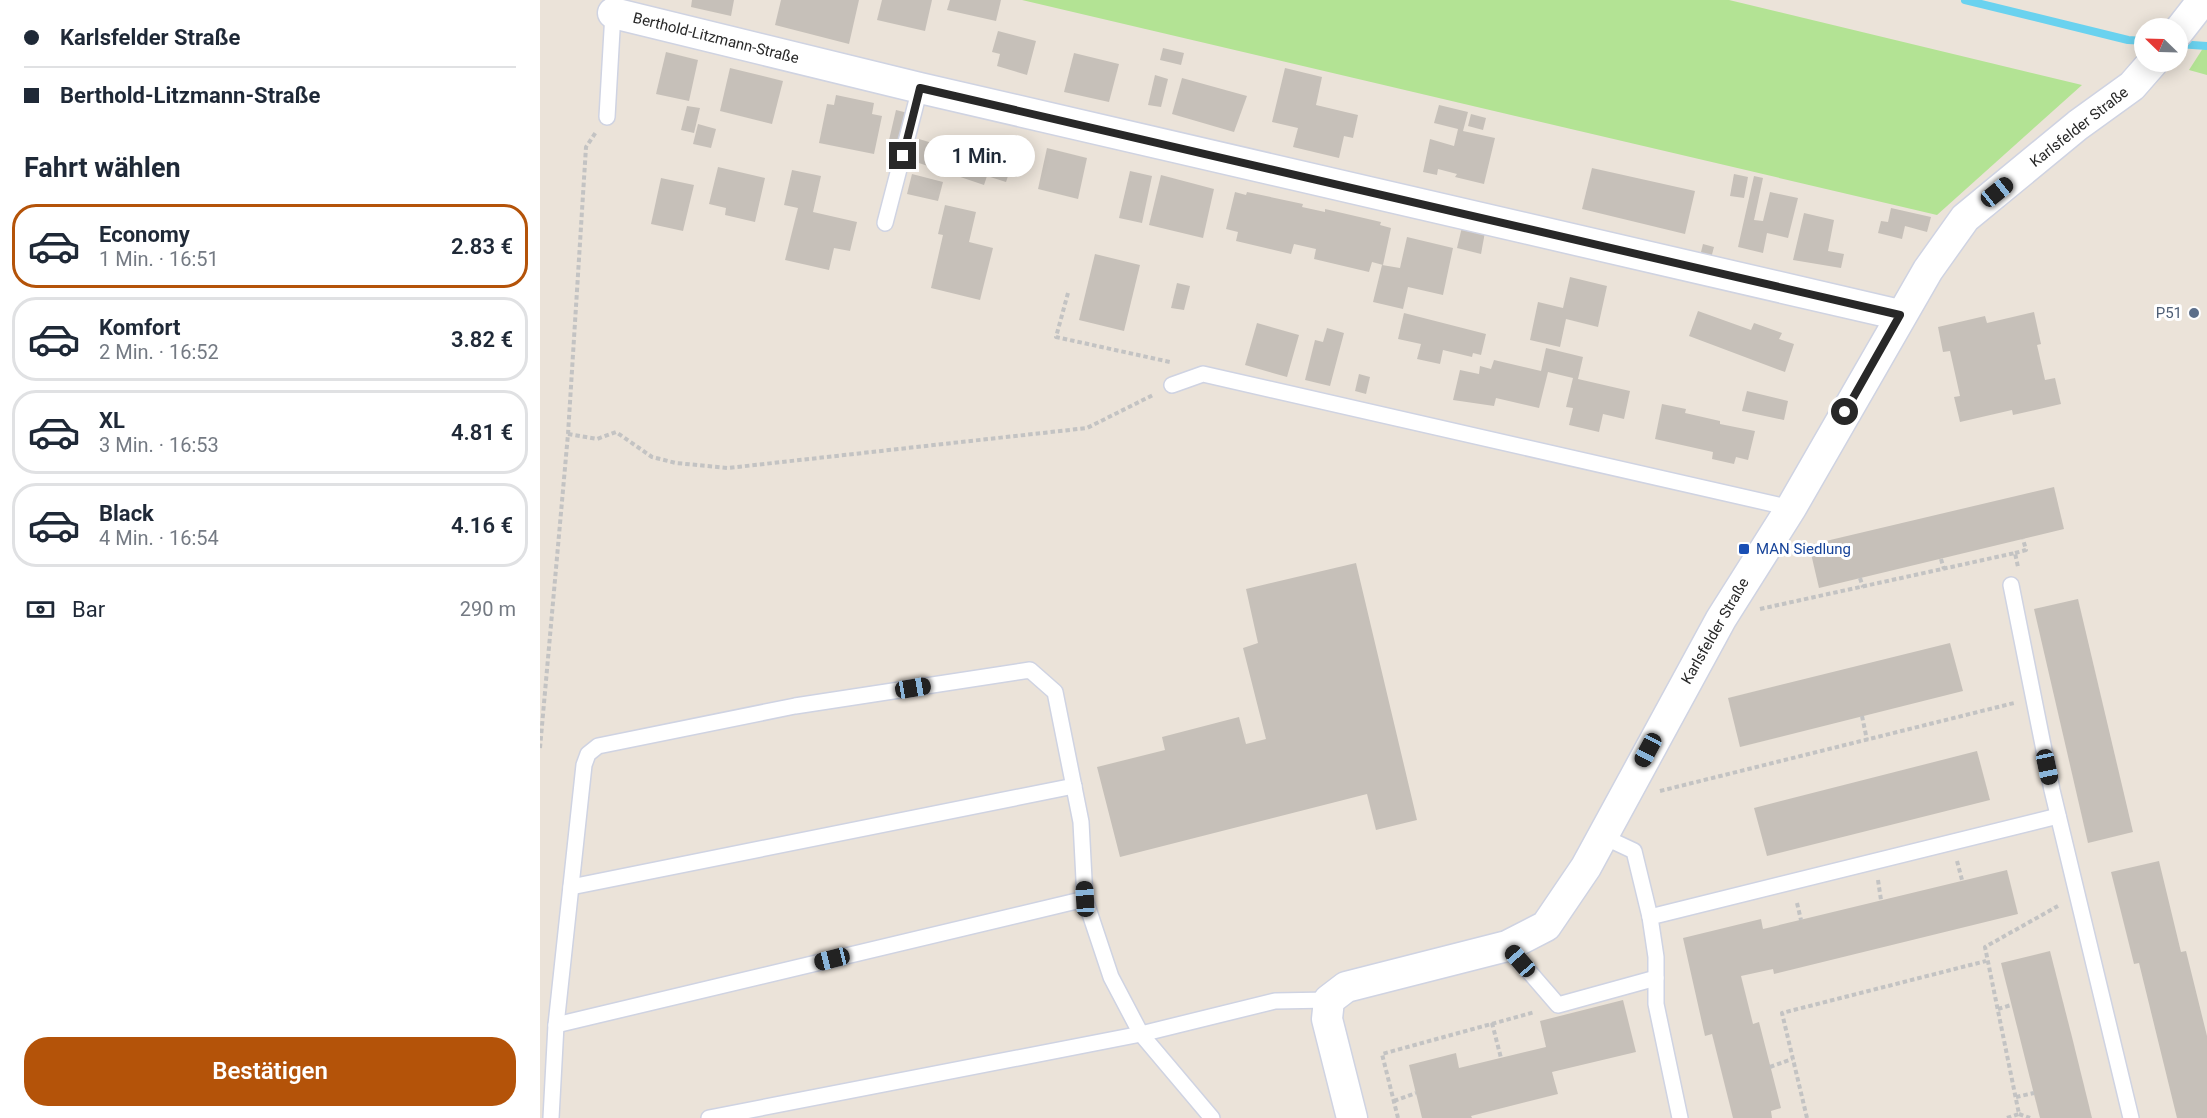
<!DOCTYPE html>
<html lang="de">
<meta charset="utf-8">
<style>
body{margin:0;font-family:Roboto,sans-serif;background:#f2f2f3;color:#1f2937;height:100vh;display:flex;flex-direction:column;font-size:22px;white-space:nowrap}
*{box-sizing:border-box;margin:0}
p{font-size:20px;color:#747a83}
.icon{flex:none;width:33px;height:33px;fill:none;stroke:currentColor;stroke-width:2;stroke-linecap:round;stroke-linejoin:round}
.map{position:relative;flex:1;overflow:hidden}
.panel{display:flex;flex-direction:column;background:#fff;width:540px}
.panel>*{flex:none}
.guide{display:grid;align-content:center;height:132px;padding:0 24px;background:#fff}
.needle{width:39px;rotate:293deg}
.buttons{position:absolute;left:1594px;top:18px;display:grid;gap:12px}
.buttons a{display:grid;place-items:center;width:54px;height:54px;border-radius:50%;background:#fff;box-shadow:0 3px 15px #0003;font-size:30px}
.end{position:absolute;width:27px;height:27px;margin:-14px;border:8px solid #282828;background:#fff;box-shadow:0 0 0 3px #fff}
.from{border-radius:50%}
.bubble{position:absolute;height:42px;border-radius:21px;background:#fff;box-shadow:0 3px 15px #0003;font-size:20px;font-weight:600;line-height:42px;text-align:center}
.car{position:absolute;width:18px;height:36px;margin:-18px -9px;border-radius:8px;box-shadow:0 0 4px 2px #0007;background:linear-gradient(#222 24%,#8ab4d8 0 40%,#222 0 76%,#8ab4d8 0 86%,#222 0)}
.guide b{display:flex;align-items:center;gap:21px;height:57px;font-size:22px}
.guide b+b{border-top:2px solid #e0e1e3}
.guide i{width:15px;height:15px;background:#1f2937}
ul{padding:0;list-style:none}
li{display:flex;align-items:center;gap:18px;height:84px;margin:0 12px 9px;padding:0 12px;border:3px solid #e0e1e3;border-radius:24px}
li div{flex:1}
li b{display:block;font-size:22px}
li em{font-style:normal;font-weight:600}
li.selected{border-color:#b45309}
li>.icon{width:54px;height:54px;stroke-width:1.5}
h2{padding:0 24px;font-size:27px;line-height:72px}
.pay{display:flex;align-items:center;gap:15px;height:66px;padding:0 24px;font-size:22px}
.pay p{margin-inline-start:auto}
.button{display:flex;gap:12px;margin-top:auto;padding:12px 24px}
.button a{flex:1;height:69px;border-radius:24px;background:#b45309;color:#fff;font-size:24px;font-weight:600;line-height:69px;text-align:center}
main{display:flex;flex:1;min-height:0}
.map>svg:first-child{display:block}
.green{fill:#b3e394}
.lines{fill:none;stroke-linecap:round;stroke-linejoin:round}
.stream{stroke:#6ad2ef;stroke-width:8}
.building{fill:#c6c0b9}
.service-casing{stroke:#cfd3e2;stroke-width:18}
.minor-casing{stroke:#cfd3e2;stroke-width:33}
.path{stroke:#c3c3c3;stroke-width:4;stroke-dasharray:4.5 3;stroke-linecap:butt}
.service{stroke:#fff;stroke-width:15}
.minor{stroke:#fff;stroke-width:30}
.route{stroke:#282828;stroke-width:8}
.service-dot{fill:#5c6f8a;stroke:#fff;stroke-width:2}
.transit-dot{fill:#1a4fb4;stroke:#fff;stroke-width:2}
.labels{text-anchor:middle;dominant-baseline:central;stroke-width:6;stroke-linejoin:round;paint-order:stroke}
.street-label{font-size:15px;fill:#282828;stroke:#fff}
.service-label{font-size:15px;fill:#4e5e75;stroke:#fff;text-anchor:end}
.transit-label{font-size:15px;fill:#164399;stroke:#fff;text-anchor:start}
</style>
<main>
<section class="panel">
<div class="guide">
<b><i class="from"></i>Karlsfelder Straße</b>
<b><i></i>Berthold-Litzmann-Straße</b>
</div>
<h2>Fahrt wählen</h2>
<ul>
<li class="selected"><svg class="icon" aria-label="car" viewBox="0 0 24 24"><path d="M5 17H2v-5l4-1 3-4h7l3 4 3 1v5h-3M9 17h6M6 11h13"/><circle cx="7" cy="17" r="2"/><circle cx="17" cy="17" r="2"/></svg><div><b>Economy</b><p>1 Min. · 16:51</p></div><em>2.83 €</em></li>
<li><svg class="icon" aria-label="car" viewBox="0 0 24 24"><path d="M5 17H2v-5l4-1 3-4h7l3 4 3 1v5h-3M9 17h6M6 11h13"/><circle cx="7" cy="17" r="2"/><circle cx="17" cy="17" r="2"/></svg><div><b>Komfort</b><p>2 Min. · 16:52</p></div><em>3.82 €</em></li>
<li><svg class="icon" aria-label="car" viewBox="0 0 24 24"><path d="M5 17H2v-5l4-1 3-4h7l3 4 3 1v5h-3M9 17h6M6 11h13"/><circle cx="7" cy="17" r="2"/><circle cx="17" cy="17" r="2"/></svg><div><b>XL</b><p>3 Min. · 16:53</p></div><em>4.81 €</em></li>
<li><svg class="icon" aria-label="car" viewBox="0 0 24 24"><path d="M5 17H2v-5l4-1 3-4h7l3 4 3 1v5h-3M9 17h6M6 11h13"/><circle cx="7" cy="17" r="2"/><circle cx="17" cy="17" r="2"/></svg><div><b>Black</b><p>4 Min. · 16:54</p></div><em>4.16 €</em></li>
</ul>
<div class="pay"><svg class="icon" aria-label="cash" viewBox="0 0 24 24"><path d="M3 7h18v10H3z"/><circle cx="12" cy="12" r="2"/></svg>Bar<p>290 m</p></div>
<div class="button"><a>Bestätigen</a></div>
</section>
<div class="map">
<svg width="1667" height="1118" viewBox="0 0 1667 1118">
<rect width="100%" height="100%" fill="#ebe3d9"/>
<g class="green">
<path d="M482 0H1189L1542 85 1397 215Z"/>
<path d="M1667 42V75L1649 70Z"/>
</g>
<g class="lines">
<g class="stream">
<path d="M1425 0 1588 40 1605 41"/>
<path d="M1638 44 1667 46"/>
</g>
</g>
<g class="building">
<path d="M152 0H194L191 16 151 7Z"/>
<path d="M241 0H319L309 44 235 25Z"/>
<path d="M342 0H392L385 31 337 20Z"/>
<path d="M410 0H461L456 21 407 10Z"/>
<path d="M458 31 496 41 487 75 457 66 460 54 452 52Z"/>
<path d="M623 48 644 53 641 65 620 60Z"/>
<path d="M126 52 158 60 149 101 116 94Z"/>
<path d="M534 53 579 64 569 102 524 92Z"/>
<path d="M190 68 243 81 232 124 180 111Z"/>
<path d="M745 68 782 77 776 105 818 115 813 138 804 136 799 158 753 147 758 128 732 122Z"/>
<path d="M615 75 628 79 621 107 608 105Z"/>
<path d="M642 78 707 96 694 132 632 114Z"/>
<path d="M296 95 334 103 332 114 342 116 334 154 279 143 287 104 294 105Z"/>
<path d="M899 105 928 112 923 131 955 138 944 184 915 177 917 174 898 169 897 175 883 172 890 139 914 146 918 129 894 123Z"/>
<path d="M147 106 160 108 154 133 141 130Z"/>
<path d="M356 110 368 113 358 156 346 153Z"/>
<path d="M931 114 946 118 943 130 928 126Z"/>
<path d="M158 124 176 129 171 148 153 144Z"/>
<path d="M379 139 422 152 425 144 473 161 466 182 447 176 444 185 373 161Z"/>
<path d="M507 148 547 158 538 199 498 189Z"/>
<path d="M178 167 225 178 215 222 185 215 186 208 169 204Z"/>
<path d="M1052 168 1155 191 1145 234 1042 209Z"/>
<path d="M252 170 281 176 273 212 317 222 310 251 294 248 289 270 245 260 258 208 244 205Z"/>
<path d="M590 171 612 176 602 223 579 218Z"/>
<path d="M372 174 403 182 398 201 367 194Z"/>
<path d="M1194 174 1208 177 1204 198 1190 196Z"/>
<path d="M621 175 674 189 663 238 609 225Z"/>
<path d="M1214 176 1223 178 1214 220 1223 221 1230 192 1258 198 1248 238 1227 233 1223 253 1198 247Z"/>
<path d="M121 178 154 185 143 231 111 224Z"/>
<path d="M695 192 706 195 707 192 763 204 762 207 785 212V209L841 222 840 225 851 228 843 265 832 262 829 272 774 259 776 249 754 244 751 254 696 241 698 232 686 229Z"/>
<path d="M405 205 436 212 429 242 453 248 440 300 391 288 403 235 398 234Z"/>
<path d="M1351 208 1391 217 1387 232 1365 226 1362 239 1338 233 1341 221 1348 222Z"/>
<path d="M1264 213 1294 220 1288 251 1304 254 1301 268 1253 260Z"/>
<path d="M922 227 945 232 941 254 917 248Z"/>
<path d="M867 237 913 248 903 295 868 287 863 309 833 302 842 265 860 268Z"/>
<path d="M1163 244 1174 247 1170 262 1159 260Z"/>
<path d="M555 254 600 265 584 331 539 320Z"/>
<path d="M1030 277 1067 286 1058 327 1026 319 1020 347 990 340 998 302 1023 308Z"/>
<path d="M637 283 650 286 644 310 631 308Z"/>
<path d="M1158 311 1211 330 1214 323 1242 333 1239 339 1254 344 1245 372 1149 336Z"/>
<path d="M1494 312 1501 344 1497 345 1505 380 1515 378 1521 404 1473 415 1472 410 1420 422 1414 397 1420 396 1410 351 1403 352 1398 327 1445 316 1447 323Z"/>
<path d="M864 313 946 334 941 355 933 353 932 357 903 350 900 364 877 359 881 344 858 339Z"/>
<path d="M717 323 759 335 747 377 705 365Z"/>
<path d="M787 328 804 333 790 386 765 380 775 340 783 342Z"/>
<path d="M1006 348 1043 357 1038 379 1090 391 1084 419 1063 414 1059 432 1029 425 1033 408 1026 407 1033 378 1008 372 999 408 956 398 954 406 913 400 920 370 939 374 940 366 951 369 954 360 1001 371Z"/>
<path d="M819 374 830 377 826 394 815 391Z"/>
<path d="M1207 391 1248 401 1244 420 1202 411Z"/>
<path d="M1122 404 1146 409 1145 413 1180 421V424L1215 431 1208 460 1196 457 1194 464 1172 459 1173 452 1115 439Z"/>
<path d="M1514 487 1524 529 1279 588 1269 545Z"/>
<path d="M816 563 877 820 836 830 827 794 580 857 557 767 625 750 622 737 699 717 706 744 726 739 703 648 718 643 706 589Z"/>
<path d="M1538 599 1593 832 1548 843 1494 609Z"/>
<path d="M1410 643 1423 691 1200 747 1188 698Z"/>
<path d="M1437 751 1450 800 1227 856 1214 808Z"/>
<path d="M1619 861 1641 952 1646 951 1667 1036V1118H1637L1599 963 1594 964 1571 872Z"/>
<path d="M1467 870 1478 914 1234 974 1233 969 1201 976 1213 1024 1219 1022 1241 1108 1231 1111 1232 1118H1193L1172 1034 1165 1036 1143 938 1221 919 1223 929Z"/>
<path d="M1510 951 1532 1037 1552 1118H1500L1461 963Z"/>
<path d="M1083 1000 1096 1052 1012 1072 1018 1094 931 1116 932 1118H882L869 1065 916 1053 919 1068 1006 1047 1000 1021Z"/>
</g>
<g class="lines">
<defs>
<g id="service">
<path d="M67 117 73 13"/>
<path d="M345 223 380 88"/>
<path d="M632 385 663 374 1251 508"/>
<path d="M1471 585 1512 790 1591 1118"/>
<path d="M1062 836 1094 851 1110 917"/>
<path d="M31 887 534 786"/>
<path d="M967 946 1018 1005 1116 978"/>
<path d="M16 1025 545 899"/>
<path d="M11 1118 16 1025 44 765 48 754 58 746 255 706 490 670 515 692 541 822 545 899 571 977 601 1034 672 1118"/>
<path d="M169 1118 601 1034 735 1001 789 1000"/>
<path d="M1140 1118 1116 1004V957L1110 917 1518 816"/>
</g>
<g id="minor">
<path d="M73 13 380 88 1360 315"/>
<path d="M1638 32 1663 0"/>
<path d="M812 1118 787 1019 789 1000 806 987 967 946 1006 926 1046 867 1181 619 1251 508 1388 270 1425 218 1538 125 1592 86 1613 62"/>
</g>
</defs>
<use href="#service" class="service-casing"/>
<use href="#minor" class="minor-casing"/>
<g class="path">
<path d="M528 293 516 337 630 362"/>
<path d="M28 434 57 439 76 432 112 457 136 463 188 468 547 428 613 395"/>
<path d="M1475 553 1486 550 1483 539"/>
<path d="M1401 559 1404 569"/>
<path d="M1320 578 1323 587"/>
<path d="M1220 609 1475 553 1478 567"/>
<path d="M1322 716 1327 740"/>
<path d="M0 748 28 434 46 147 56 132"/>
<path d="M1120 791 1474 703"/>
<path d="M1417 861 1422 880"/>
<path d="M1338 880 1341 900"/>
<path d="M1257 903 1261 920"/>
<path d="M1458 1009 1471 1005"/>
<path d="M952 1023 961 1058"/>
<path d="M1230 1067 1252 1059"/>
<path d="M1476 1097 1494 1093"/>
<path d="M854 1101 876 1093"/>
<path d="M1479 1114 1490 1118"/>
<path d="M858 1118 842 1054 995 1012"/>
<path d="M1267 1118 1242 1013 1446 961"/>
<path d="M1467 1118 1479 1114 1445 947 1518 906"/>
</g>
<use href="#service" class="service"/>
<use href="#minor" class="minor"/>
</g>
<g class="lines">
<path class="route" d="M363 156 380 88 1360 315 1305 412"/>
</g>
<circle class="service-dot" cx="1654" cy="313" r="6"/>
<rect class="transit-dot" x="1198" y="543" width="12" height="12" rx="3"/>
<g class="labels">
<g class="street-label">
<text transform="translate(176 38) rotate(14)">Berthold-Litzmann-Straße</text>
<text transform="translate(1539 127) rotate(-38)">Karlsfelder Straße</text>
<text transform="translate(1175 631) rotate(-60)">Karlsfelder Straße</text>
</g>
<g class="service-label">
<text x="1642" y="313">P51</text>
</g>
<g class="transit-label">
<text x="1216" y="549">MAN Siedlung</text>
</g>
</g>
</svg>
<div class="buttons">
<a><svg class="needle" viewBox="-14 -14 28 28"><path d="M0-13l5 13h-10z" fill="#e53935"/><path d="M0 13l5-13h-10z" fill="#747a83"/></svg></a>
</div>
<i class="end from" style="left:1305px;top:412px"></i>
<i class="end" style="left:363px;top:156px"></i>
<div class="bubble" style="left:384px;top:135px;width:111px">1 Min.</div>
<i class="car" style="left:1457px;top:192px;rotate:51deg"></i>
<i class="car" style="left:373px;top:688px;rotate:81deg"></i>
<i class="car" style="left:1108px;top:750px;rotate:208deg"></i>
<i class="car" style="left:1507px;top:767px;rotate:168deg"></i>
<i class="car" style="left:545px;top:899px;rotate:357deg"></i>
<i class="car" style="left:292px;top:959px;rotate:256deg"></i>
<i class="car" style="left:980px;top:961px;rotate:319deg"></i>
</div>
</main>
